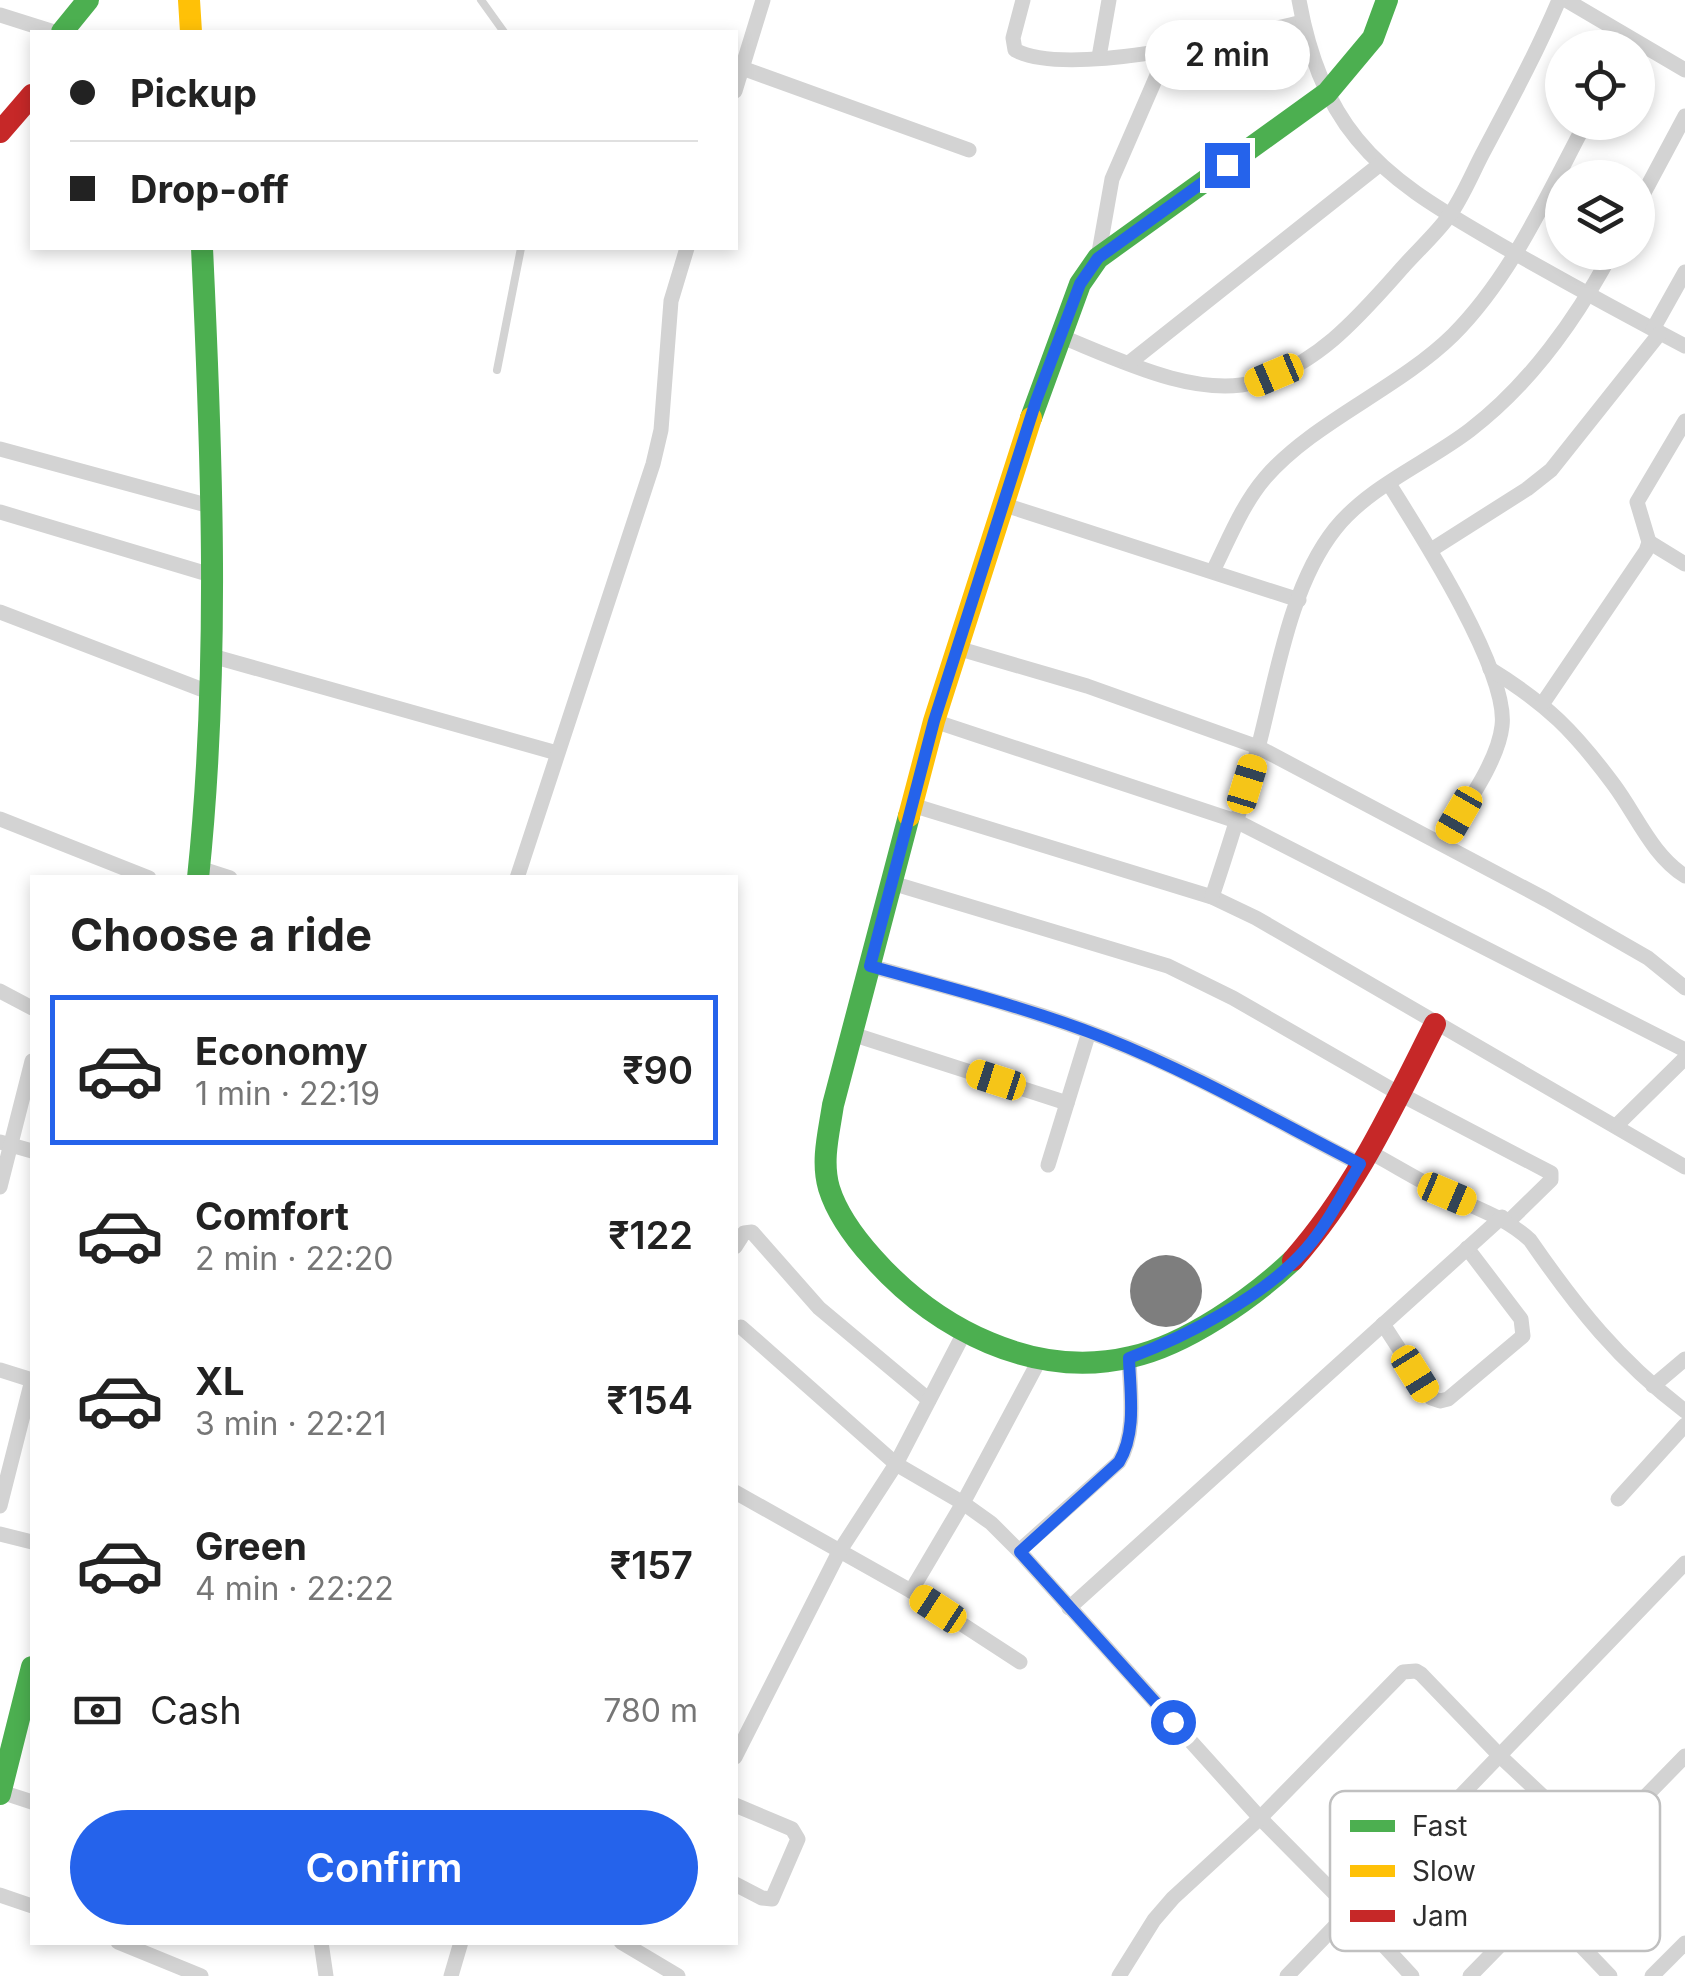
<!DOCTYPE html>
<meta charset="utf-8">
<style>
body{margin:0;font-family:Inter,sans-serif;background:#f2f2f2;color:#222;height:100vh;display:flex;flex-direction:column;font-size:38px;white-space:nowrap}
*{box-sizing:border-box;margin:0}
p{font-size:32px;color:#767676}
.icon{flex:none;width:55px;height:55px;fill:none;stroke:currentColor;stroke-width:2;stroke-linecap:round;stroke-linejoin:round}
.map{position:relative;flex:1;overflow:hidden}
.details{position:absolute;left:30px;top:875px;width:708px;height:1070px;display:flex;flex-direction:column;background:#fff;border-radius:0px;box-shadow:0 5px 15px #0003}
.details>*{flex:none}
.guide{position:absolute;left:30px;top:30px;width:708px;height:220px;border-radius:0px;box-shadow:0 5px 15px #0003;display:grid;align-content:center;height:220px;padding:0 40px;background:#fff}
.tools{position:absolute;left:1545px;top:30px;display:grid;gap:20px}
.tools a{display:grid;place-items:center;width:110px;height:110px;border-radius:50%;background:#fff;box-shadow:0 5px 15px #0003;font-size:50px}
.end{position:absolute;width:45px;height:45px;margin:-22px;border:12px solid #2563eb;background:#fff;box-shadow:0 0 0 5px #fff}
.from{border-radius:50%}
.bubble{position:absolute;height:70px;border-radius:35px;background:#fff;box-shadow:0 5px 15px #0003;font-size:32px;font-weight:600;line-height:70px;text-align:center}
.car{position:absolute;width:30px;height:60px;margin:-30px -15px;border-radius:12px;box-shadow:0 0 8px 2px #0007;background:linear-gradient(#f5c518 24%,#345 0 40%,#f5c518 0 76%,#345 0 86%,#f5c518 0)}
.guide b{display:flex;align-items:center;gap:35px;height:95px;font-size:38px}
.guide b+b{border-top:2px solid #e0e0e0}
.guide i{width:25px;height:25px;background:#222}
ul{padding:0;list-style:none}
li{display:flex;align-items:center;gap:30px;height:150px;margin:0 20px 15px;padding:0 20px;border:5px solid transparent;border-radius:0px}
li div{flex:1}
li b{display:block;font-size:38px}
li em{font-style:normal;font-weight:600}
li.on{border-color:#2563eb}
li>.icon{width:90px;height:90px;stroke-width:1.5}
h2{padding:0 40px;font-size:45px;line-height:120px}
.pay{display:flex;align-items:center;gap:25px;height:110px;padding:0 40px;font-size:38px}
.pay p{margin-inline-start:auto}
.action{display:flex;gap:20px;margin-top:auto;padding:20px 40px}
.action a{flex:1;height:115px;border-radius:60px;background:#2563eb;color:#fff;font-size:40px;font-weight:600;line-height:115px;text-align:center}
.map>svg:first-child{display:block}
.building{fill:#7e7e7e}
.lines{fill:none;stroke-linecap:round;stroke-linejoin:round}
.lane{stroke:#d3d3d3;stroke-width:8}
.street{stroke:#d3d3d3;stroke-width:15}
.fast{stroke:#4caf50;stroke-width:22}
.slow{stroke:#ffc107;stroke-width:22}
.jam{stroke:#c62828;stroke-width:22}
.route{stroke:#2563eb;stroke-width:12}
.key{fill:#fff;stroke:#c0c0c0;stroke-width:2.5}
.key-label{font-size:28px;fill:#2e2e2e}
</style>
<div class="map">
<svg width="1685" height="1976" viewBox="0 0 1685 1976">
<rect width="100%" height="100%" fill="#fff"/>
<circle class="building" cx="1166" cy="1291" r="36"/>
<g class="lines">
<g class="lane">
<path d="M481 0 504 32"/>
<path d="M497 370 521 248"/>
</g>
<g class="street">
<path d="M1023 0 1013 38 1015 50C1068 79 1242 36 1303 22"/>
<path d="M1299 0C1308 51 1324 99 1357 139 1396 187 1452 216 1504 247 1564 281 1624 314 1685 346"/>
<path d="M1566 0 1685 70"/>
<path d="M0 15 54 32"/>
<path d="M1099 57 1109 0"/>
<path d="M742 68 969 150"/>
<path d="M735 91 763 0"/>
<path d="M1638 204 1685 116"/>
<path d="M1098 258 1112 179 1168 50"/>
<path d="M1653 329 1685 272"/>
<path d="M1060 336C1115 358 1196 399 1256 382 1319 365 1362 313 1403 267 1418 250 1436 234 1449 216 1463 197 1473 171 1485 149 1511 100 1537 52 1559 0"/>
<path d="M1129 363 1379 165"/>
<path d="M0 449 210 506"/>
<path d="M1389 484C1420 533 1509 672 1502 726 1498 763 1462 810 1443 842"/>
<path d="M1002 504 1299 600"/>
<path d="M0 512 211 575"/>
<path d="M1649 542 1685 564"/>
<path d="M1431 550 1527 489 1551 470 1660 333"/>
<path d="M1213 571C1229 539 1242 505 1265 478 1313 422 1398 389 1453 335 1512 276 1547 195 1586 122"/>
<path d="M0 612 211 693"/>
<path d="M957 648 1087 686 1258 747 1547 900 1648 958 1685 988"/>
<path d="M212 656 557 753"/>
<path d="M1490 669C1547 704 1574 731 1614 785 1637 816 1652 855 1685 876"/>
<path d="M1543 703 1646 551 1649 542 1637 502 1685 421"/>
<path d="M934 721 1236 821 1685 1050"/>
<path d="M912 805 1212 897 1256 918 1685 1167"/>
<path d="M0 819 149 878"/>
<path d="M199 868 230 878"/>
<path d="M517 878 653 464 661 430 671 301 687 248"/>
<path d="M892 883 1168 966 1233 998 1398 1093 1551 1173V1180L1508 1222"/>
<path d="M1212 897C1229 846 1245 795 1259 744 1277 675 1290 586 1335 529 1369 486 1427 463 1470 430 1529 385 1577 318 1612 252"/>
<path d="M870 966C949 988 1029 1008 1105 1038 1193 1072 1276 1121 1360 1164"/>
<path d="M0 991 32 1008"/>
<path d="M852 1034 1067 1103"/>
<path d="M1617 1125 1685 1058"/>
<path d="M0 1142 32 1151"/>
<path d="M1368 1151C1394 1165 1420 1181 1446 1194 1477 1209 1505 1217 1530 1240 1577 1308 1619 1361 1685 1411"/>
<path d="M1048 1165 1089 1032"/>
<path d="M0 1187 32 1061"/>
<path d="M735 1247 744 1233 752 1232 819 1308 929 1400"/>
<path d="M1383 1324 1431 1398 1440 1401 1448 1399 1523 1336 1521 1319 1467 1248"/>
<path d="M741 1327 896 1464 963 1503 911 1591"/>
<path d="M1041 1357 963 1503 991 1523 1019 1551 1260 1818 1351 1910 1412 1976"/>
<path d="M0 1370 32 1380 0 1506"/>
<path d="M1653 1386 1685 1359"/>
<path d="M735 1492 911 1591 1020 1662"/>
<path d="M1618 1499 1685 1425"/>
<path d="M0 1534 32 1542"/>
<path d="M1019 1551 1119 1462C1137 1432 1130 1392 1129 1358"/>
<path d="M1069 1608 1502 1217"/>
<path d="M735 1757 839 1552 896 1464 964 1333"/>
<path d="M1 1792 32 1802"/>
<path d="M735 1805 792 1829 798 1839 772 1899 762 1898 735 1884"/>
<path d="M0 1895 32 1906"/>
<path d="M1541 1904 1610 1976"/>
<path d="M118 1942 201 1976"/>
<path d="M321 1942 326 1976"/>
<path d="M621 1942 678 1976"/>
<path d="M451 1976 461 1942"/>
<path d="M1119 1976 1154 1920 1173 1898 1260 1818 1403 1672 1416 1671 1421 1674 1501 1757 1598 1848"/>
<path d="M1287 1976 1685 1563"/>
<path d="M1470 1976 1685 1756"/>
<path d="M1652 1976 1685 1943"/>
</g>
<g class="fast">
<path d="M62 32 88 0"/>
<path d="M1031 418 1080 284 1098 258 1327 93 1373 38 1387 0"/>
<path d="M909 816 833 1105C829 1132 821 1161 829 1188 837 1214 855 1238 873 1258 936 1329 1034 1380 1131 1357 1186 1345 1253 1298 1293 1260"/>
<path d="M198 878C220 668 212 459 202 248"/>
<path d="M0 1794 32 1667"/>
</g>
<g class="slow">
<path d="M189 0 191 32"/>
<path d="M909 816 934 721 1031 418"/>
</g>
<g class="jam">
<path d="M0 132 32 95"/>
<path d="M1293 1260C1355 1190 1393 1107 1435 1024"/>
</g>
</g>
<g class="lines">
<path class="route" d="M1173 1722 1020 1552 1119 1462C1137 1432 1130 1392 1129 1358 1187 1336 1265 1296 1306 1249 1328 1224 1343 1192 1360 1164 1276 1121 1193 1073 1105 1038 1029 1008 949 988 870 966L934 721 1036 401 1080 284 1098 258 1227 165"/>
</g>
<rect x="1330" y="1791" width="330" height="160" rx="15" class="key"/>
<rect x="1350" y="1820" width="45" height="12" fill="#4caf50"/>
<rect x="1350" y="1865" width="45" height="12" fill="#ffc107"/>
<rect x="1350" y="1910" width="45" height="12" fill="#c62828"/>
<g class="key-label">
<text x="1412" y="1836">Fast</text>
<text x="1412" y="1881">Slow</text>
<text x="1412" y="1926">Jam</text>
</g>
</svg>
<div class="tools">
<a><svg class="icon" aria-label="locate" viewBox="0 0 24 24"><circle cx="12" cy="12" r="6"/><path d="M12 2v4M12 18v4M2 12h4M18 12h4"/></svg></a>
<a><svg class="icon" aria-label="layers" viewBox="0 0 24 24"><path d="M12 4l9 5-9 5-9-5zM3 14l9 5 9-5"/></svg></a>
</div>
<i class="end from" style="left:1173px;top:1722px"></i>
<i class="end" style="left:1227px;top:165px"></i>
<div class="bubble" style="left:1145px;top:20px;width:165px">2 min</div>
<i class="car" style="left:1274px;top:375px;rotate:247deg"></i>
<i class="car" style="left:1247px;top:784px;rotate:17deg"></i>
<i class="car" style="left:1459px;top:815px;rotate:210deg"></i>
<i class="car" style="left:996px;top:1080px;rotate:288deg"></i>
<i class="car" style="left:1447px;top:1194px;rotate:113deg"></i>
<i class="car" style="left:1415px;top:1374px;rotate:148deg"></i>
<i class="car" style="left:938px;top:1609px;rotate:303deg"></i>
<div class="guide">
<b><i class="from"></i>Pickup</b>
<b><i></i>Drop-off</b>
</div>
<section class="details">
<h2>Choose a ride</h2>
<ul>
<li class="on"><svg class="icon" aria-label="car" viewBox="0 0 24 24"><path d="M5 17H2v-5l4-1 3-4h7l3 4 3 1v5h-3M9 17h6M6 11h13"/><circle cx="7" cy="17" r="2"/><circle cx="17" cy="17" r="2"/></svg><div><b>Economy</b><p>1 min · 22:19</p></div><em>₹90</em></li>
<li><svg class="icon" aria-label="car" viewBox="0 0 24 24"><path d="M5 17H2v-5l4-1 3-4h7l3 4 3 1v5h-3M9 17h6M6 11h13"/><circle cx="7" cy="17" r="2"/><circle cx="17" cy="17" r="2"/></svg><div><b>Comfort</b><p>2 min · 22:20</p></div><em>₹122</em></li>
<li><svg class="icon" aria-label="car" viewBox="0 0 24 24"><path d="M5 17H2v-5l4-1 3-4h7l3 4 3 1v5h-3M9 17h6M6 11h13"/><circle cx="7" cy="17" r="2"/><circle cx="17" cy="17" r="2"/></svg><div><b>XL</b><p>3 min · 22:21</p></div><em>₹154</em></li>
<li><svg class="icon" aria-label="car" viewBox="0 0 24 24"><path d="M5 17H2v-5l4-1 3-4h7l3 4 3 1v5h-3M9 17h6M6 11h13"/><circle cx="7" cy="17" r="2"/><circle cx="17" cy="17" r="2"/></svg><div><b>Green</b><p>4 min · 22:22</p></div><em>₹157</em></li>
</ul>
<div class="pay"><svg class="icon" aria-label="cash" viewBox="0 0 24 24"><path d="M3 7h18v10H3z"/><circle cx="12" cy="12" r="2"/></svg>Cash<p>780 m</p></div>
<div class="action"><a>Confirm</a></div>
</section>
</div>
